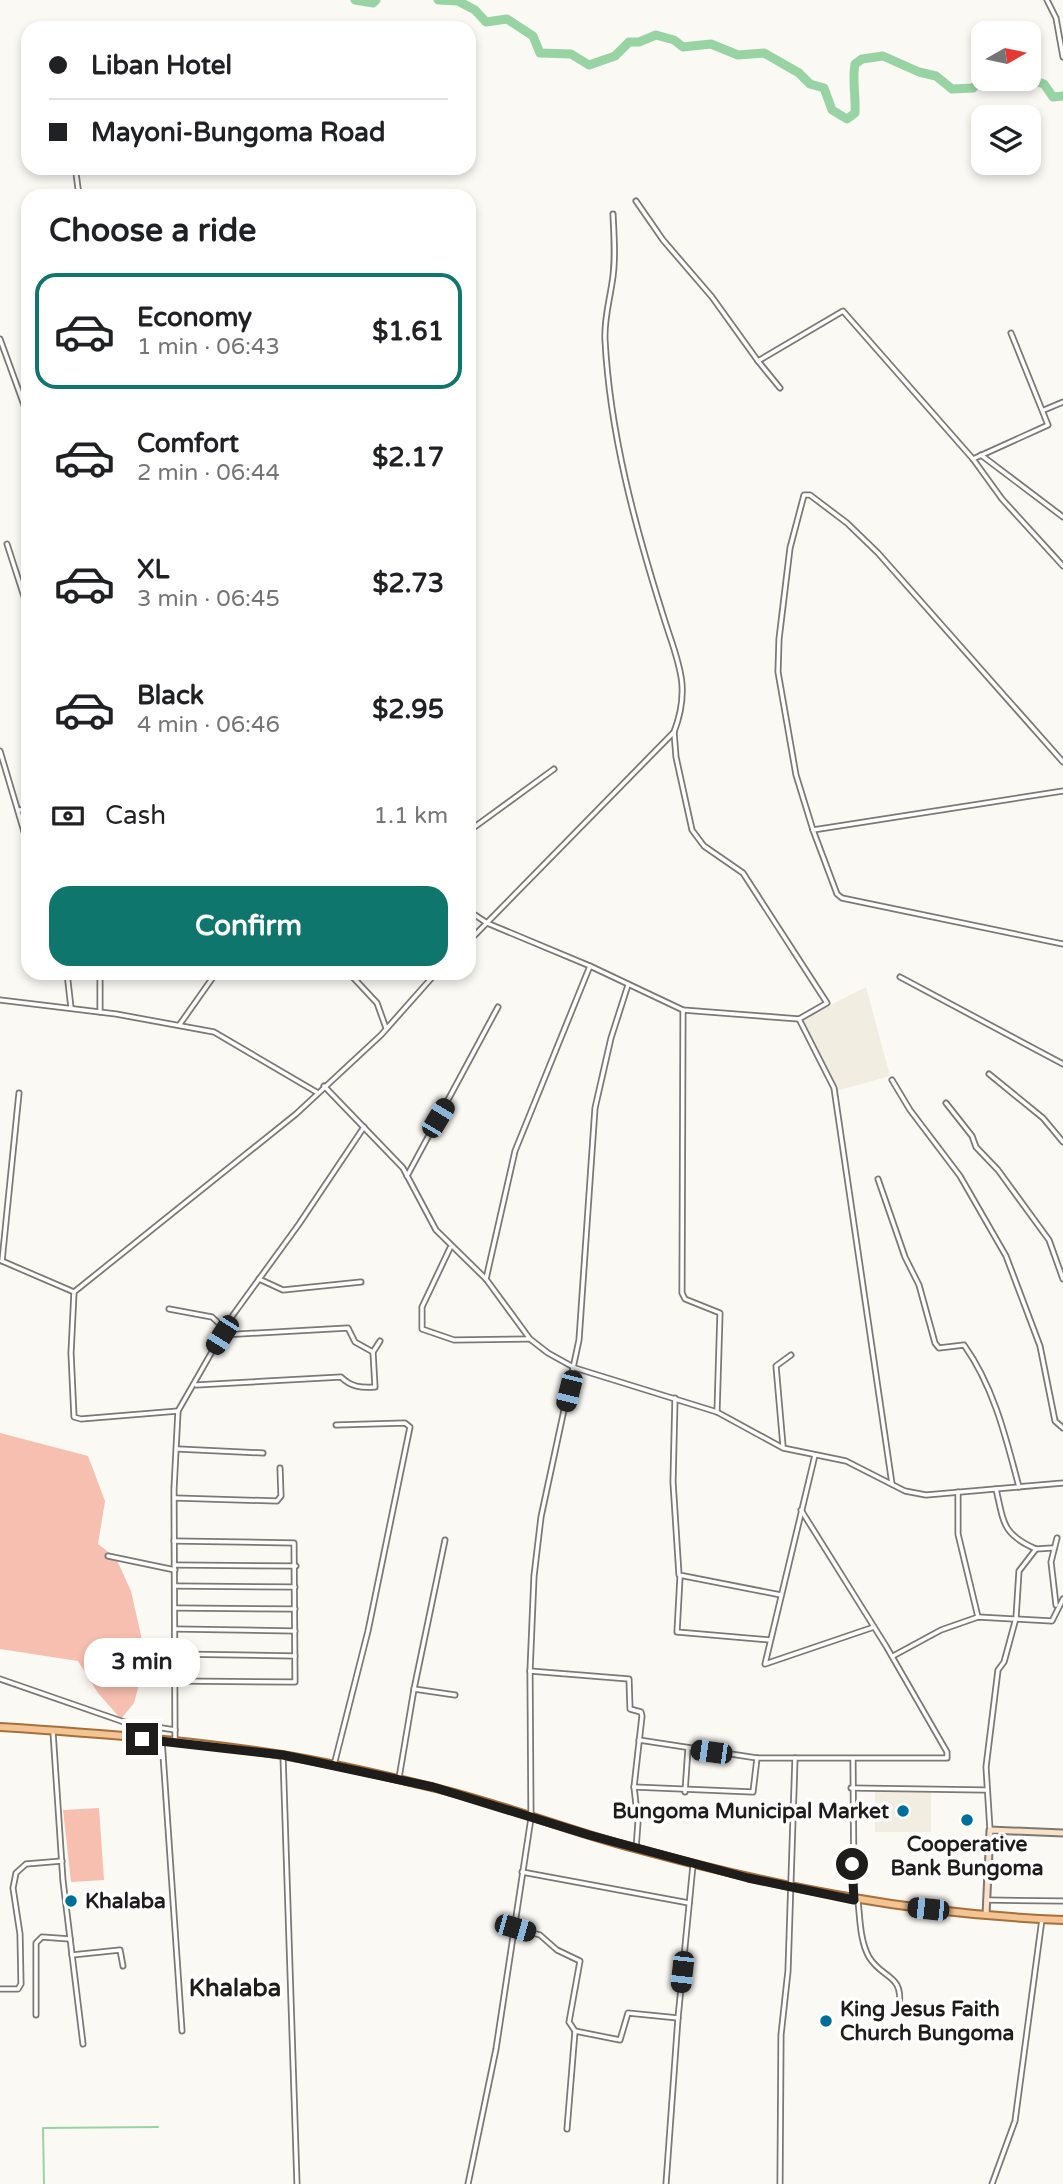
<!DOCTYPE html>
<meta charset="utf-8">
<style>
body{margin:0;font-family:"Varela Round",sans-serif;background:#f6f6f6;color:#202124;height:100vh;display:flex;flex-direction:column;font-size:26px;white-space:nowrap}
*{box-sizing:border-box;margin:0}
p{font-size:23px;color:#757577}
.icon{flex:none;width:38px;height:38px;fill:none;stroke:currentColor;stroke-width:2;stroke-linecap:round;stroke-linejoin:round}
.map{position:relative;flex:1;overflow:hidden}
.panel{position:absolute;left:21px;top:189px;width:455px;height:791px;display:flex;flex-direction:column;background:#fff;border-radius:21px;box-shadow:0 4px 10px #0003}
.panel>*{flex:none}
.hud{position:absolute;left:21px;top:21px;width:455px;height:154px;border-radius:21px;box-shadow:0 4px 10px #0003;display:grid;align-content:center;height:154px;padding:0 28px;background:#fff}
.needle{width:46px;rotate:81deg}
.buttons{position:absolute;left:971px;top:21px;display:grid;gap:14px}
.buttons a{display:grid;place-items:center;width:70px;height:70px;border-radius:14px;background:#fff;box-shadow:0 4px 10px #0003;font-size:35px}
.end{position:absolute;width:32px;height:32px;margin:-16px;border:9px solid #1e1d1c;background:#fff;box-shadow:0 0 0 4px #fff}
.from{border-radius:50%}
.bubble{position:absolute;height:49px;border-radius:21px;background:#fff;box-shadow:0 4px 10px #0003;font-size:23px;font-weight:800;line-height:49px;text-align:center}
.car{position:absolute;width:21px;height:42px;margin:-21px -10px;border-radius:9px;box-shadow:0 0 5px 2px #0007;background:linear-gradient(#222 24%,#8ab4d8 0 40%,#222 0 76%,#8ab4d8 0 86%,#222 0)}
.hud b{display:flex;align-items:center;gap:24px;height:66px;font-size:26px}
.hud b+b{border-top:2px solid #e0e0e0}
.hud i{width:18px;height:18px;background:#202124}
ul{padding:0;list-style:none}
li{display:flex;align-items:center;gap:21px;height:116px;margin:0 14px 10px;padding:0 14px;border:4px solid transparent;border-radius:21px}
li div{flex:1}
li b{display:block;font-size:26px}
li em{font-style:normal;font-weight:800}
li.selected{border-color:#0f766e}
li>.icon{width:63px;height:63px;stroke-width:1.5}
h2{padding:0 28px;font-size:32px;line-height:84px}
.pay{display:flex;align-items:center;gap:18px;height:77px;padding:0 28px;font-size:26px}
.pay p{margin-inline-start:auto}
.action{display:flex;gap:14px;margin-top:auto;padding:14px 28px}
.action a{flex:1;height:80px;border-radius:21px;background:#0f766e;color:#fff;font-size:28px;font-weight:800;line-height:80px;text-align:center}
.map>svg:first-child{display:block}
.built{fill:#f1ede1}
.green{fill:#f7bfb0}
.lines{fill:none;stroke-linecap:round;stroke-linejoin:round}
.stream{stroke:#98d4a3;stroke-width:2}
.river{stroke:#98d4a3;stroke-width:9}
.street-casing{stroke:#7a7975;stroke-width:7}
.secondary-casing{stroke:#7a7975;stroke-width:9}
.primary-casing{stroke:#a5703b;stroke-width:10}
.street{stroke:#fff;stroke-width:3.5}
.secondary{stroke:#fae2c9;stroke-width:5}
.primary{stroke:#f4c493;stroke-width:6}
.route{stroke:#1e1d1c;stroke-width:9}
.poi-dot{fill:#006e9a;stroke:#fff;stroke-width:2.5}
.labels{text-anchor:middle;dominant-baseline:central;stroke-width:7;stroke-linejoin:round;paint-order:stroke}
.poi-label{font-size:21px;font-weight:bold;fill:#1e1d1c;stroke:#fff;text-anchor:start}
.quarter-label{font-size:24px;font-weight:bold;fill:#1e1d1c;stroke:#fff}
</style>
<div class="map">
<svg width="1063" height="2184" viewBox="0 0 1063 2184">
<rect width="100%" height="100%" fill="#faf9f4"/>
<g class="built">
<path d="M866 987 890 1076 836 1091 801 1020Z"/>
<rect x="875" y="1790" width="56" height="42"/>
</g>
<g class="green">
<path d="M0 1433 88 1456 105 1501 98 1544 116 1558 131 1591 146 1658 134 1703 121 1719 98 1693 78 1661 0 1649Z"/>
<path d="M99 1808 104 1880 71 1882 63 1810Z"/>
</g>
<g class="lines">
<path class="stream" d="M44 2184 43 2128 158 2127"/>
<g class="river">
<path d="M355 0 373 3 376 0"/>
<path d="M438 0 458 1 475 10 486 22 507 19 533 36 540 53 571 54 589 65 615 56 629 42H639L656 35 674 40 683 47 711 44 738 55 764 53 799 73 810 84 824 88 832 110 847 119 855 113C856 97 852 79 855 64L862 59 883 56 919 72 936 76 952 89 973 88 984 77"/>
<path d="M993 79 999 84 1006 79"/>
<path d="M1028 79 1044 84 1053 97 1063 96"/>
</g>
<defs>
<g id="street">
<path d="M1047 0 1056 18 1063 57"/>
<path d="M76 173 79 196"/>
<path d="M636 201 663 240 712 297 758 361 843 311 973 459 1002 499 1063 566"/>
<path d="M0 339 28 416"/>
<path d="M758 361 780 388"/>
<path d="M1044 410 1063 402"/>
<path d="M981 455 1063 517"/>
<path d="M973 459 1048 425 1011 333"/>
<path d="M7 544 28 609"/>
<path d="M0 751 28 845"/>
<path d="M1063 762 878 553 847 523 810 495H804L790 548 779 639 778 672 796 775 813 830 1063 791"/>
<path d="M19 810 28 809"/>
<path d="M813 830 837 894 842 898 1063 944"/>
<path d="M469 831 554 769"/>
<path d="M469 911 487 923 590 966 683 1010 799 1019 827 1003 743 873 704 846 692 830 676 757 674 732"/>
<path d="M469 941 674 732C692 685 677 661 663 615 635 526 610 434 605 340 604 320 609 303 612 283 616 261 614 236 613 214"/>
<path d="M67 973 71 1008"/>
<path d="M100 973V1012"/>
<path d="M349 973 377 1003 386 1028"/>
<path d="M900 977 1063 1064"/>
<path d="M0 1000 116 1014 214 1032 318 1093"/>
<path d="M683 1010 682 1293 685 1299 720 1313 717 1412"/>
<path d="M799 1019 834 1088 892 1484"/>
<path d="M180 1024 216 973"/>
<path d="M989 1074 1043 1118 1063 1142"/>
<path d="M892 1080 910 1110 960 1176 1006 1256 1040 1346 1055 1421 1063 1428"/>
<path d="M324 1086 403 1168 436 1230 486 1279 530 1339 548 1353 575 1368 717 1412 783 1448 846 1461 905 1491 926 1495 1063 1483"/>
<path d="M946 1103 972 1136 976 1147 998 1170 1049 1240 1063 1279"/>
<path d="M407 1176 498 1007"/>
<path d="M878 1179 905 1257 919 1285 935 1343 939 1348 964 1345C994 1387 1006 1438 1019 1487"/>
<path d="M450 1248 422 1307V1329L454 1340 529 1339"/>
<path d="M2 1261 19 1093"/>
<path d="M2 1261 74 1292"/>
<path d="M259 1279 283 1290 361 1282"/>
<path d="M486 1279 515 1151 590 966"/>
<path d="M169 1309 212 1317 225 1329"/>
<path d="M222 1335 348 1328 355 1342 373 1352"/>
<path d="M196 1385 341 1377C351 1387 361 1388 375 1387L373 1352 380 1341"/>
<path d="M675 1398 673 1482 679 1575 781 1595"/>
<path d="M178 1411 81 1419 74 1417 71 1353 74 1292 296 1114 381 1035 436 973"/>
<path d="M783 1446 776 1366 791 1355"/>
<path d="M178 1449 263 1453"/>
<path d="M815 1455 765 1664 874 1627"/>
<path d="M996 1489C1004 1523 1002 1534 1036 1549"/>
<path d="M958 1492V1534L978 1617"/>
<path d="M175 1498 277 1501 281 1496 280 1468"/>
<path d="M174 1541 294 1543 295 1682 176 1681"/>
<path d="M108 1556 175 1570"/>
<path d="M176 1565 296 1566"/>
<path d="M680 1577 677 1632 770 1640"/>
<path d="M175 1586 295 1587"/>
<path d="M1056 1605 1051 1562 1057 1538"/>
<path d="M175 1608 295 1609"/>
<path d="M175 1629 295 1631"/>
<path d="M175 1654 295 1656"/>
<path d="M893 1656 941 1630 978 1617 1052 1621 1063 1599"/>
<path d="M530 1671 629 1679 630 1709 641 1712 642 1716 634 1787 638 1822 636 1849"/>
<path d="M0 1679 124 1722 175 1730"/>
<path d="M414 1689 445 1540"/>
<path d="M53 1732 63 1881 83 2044"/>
<path d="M162 1740 182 2031"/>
<path d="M175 1740 174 1489 178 1411 233 1315 299 1224 364 1127"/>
<path d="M639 1740 757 1758H947V1752L886 1646 801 1510"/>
<path d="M283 1756 297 2184"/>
<path d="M853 1759 854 1896"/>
<path d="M334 1765 368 1631 410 1427 405 1423 336 1425"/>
<path d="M399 1778 414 1689 455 1695"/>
<path d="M634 1787 753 1792 757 1758"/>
<path d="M851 1788 985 1790"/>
<path d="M685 1792 688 1748"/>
<path d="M990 1830 986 1767 998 1670 1004 1662 1016 1618 1019 1571 1036 1549 1052 1548"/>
<path d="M522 1872 689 1903"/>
<path d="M986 1900 1063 1901"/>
<path d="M858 1901C860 1919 860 1941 869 1957 882 1979 904 1974 899 2006"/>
<path d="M515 1928 540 1935 557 1950 580 1961 569 2022 575 2031"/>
<path d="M72 1955 120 1950 123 1966"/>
<path d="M0 1989H18L21 1984 20 1934 13 1888 16 1873 26 1864 62 1861"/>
<path d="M36 2015V1943L42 1937 70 1939"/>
<path d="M567 2129 575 2031 620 2040 628 2013 678 2018"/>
<path d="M468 2184 496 2049 531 1818 530 1671 534 1576 541 1517 579 1340 595 1108 611 1038 628 985"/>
<path d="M666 2184 678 2018 693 1865"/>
<path d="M780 2184 781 2035 788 1971 795 1758"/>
<path d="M992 2184 1015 2121 1042 1919"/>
</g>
<path id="secondary" d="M986 1915 990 1830 1063 1833"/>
<path id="primary" d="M0 1727C94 1733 189 1740 282 1755 331 1763 382 1775 431 1787 499 1803 566 1830 634 1848 780 1888 911 1914 1063 1920"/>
</defs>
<use href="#street" class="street-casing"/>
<use href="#secondary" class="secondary-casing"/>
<use href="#primary" class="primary-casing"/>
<use href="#street" class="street"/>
<use href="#secondary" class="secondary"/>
<use href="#primary" class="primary"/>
</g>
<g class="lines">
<path class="route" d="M142 1739 283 1755 433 1787 589 1835 748 1878 854 1900 852 1864"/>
</g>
<g class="poi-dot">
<circle cx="903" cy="1811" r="7"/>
<circle cx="967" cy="1820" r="7"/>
<circle cx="71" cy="1901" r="7"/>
<circle cx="826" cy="2021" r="7"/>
</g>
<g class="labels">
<g class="poi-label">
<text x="889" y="1811" text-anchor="end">Bungoma Municipal Market</text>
<text x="967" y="1844" text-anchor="middle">Cooperative<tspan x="967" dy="24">Bank Bungoma</tspan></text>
<text x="85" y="1901">Khalaba</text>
<text x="840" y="2009">King Jesus Faith<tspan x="840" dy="24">Church Bungoma</tspan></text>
</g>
<g class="quarter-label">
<text x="235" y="1988">Khalaba</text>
</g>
</g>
</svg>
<div class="buttons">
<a><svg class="needle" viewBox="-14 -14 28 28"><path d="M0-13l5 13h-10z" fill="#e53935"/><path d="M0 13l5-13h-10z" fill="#757577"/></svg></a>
<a><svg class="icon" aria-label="layers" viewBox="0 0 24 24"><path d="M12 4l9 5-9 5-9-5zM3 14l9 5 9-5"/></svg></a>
</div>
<i class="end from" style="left:852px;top:1864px"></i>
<i class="end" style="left:142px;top:1739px"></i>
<div class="bubble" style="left:84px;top:1638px;width:116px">3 min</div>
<i class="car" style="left:438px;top:1118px;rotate:31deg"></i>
<i class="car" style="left:222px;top:1335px;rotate:212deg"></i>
<i class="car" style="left:569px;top:1391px;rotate:194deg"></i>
<i class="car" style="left:711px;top:1752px;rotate:278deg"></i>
<i class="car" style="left:928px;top:1909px;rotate:276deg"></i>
<i class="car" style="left:515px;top:1928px;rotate:106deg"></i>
<i class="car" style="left:682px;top:1972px;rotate:186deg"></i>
<div class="hud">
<b><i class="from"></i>Liban Hotel</b>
<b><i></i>Mayoni-Bungoma Road</b>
</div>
<section class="panel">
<h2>Choose a ride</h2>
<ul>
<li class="selected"><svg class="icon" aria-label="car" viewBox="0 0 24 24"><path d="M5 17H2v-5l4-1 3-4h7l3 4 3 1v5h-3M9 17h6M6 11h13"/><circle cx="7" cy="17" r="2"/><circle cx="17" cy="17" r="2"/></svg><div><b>Economy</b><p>1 min · 06:43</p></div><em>$1.61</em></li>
<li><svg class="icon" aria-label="car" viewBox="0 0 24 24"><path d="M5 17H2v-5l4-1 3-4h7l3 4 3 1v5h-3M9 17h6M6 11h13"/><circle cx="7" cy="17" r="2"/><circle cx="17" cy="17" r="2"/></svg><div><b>Comfort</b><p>2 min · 06:44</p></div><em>$2.17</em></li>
<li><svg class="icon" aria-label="car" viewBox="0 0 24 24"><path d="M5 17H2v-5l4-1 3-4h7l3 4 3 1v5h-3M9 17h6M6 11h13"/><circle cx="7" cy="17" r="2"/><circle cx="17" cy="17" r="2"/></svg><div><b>XL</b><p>3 min · 06:45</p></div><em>$2.73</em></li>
<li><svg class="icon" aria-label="car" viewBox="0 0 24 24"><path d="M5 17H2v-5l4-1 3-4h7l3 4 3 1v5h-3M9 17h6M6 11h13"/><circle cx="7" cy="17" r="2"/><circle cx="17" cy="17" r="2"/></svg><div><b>Black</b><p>4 min · 06:46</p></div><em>$2.95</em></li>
</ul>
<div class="pay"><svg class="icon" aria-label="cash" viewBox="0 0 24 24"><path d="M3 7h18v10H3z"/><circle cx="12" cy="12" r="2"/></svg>Cash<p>1.1 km</p></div>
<div class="action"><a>Confirm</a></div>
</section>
</div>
